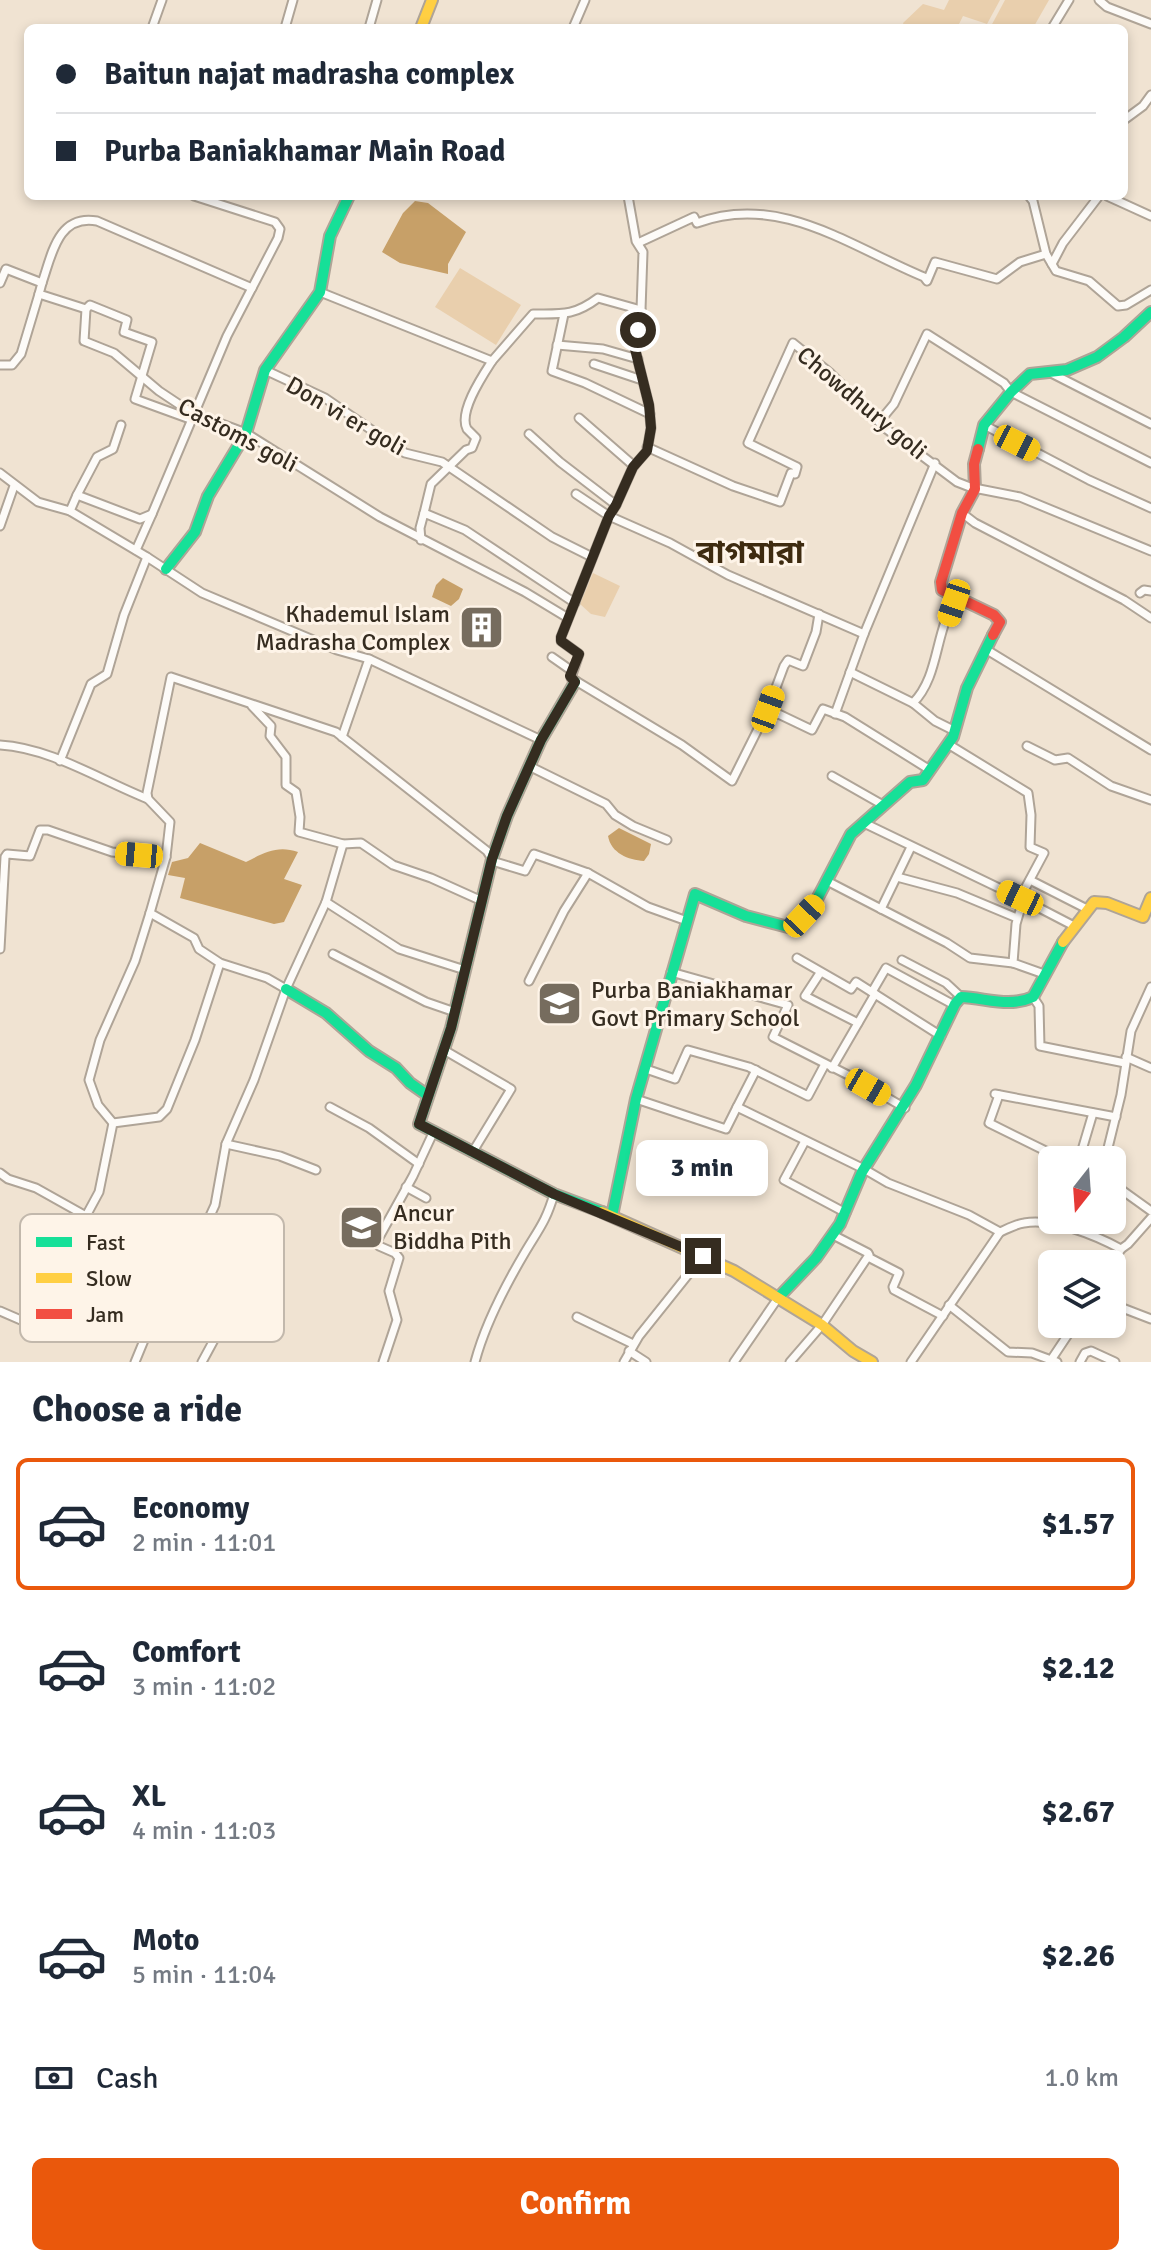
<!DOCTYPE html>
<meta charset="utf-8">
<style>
body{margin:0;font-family:Signika,"Noto Sans Bengali",sans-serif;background:#f2f2f3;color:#1f2937;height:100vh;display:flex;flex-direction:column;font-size:30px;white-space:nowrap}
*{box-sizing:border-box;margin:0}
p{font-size:26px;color:#747a83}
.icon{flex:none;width:44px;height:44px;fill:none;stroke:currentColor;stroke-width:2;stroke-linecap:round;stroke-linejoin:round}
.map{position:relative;height:1362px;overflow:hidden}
.panel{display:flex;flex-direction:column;background:#fff;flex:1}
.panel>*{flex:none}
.guide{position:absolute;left:24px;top:24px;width:1104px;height:176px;border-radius:12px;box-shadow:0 4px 12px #0003;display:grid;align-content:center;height:176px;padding:0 32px;background:#fff}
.needle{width:52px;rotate:197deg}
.tools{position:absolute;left:1038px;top:1146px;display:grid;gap:16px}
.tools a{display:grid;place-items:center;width:88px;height:88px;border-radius:12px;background:#fff;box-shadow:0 4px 12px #0003;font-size:40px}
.end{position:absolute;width:36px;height:36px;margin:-18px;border:10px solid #352c20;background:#fff;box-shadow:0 0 0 4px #fff}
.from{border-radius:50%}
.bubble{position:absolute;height:56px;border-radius:12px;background:#fff;box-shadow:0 4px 12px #0003;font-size:26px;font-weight:700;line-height:56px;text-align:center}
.car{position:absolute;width:24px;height:48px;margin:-24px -12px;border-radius:10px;box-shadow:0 0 6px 2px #0007;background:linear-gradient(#f5c518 24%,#345 0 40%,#f5c518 0 76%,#345 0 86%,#f5c518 0)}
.guide b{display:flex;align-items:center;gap:28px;height:76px;font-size:30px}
.guide b+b{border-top:2px solid #e0e1e3}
.guide i{width:20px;height:20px;background:#1f2937}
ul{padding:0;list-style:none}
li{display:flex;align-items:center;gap:24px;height:132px;margin:0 16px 12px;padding:0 16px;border:4px solid transparent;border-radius:12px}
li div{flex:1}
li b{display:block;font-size:30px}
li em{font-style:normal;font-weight:700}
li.selected{border-color:#ea580c}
li>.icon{width:72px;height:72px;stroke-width:1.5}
h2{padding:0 32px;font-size:36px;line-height:96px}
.pay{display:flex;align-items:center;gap:20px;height:88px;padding:0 32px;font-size:30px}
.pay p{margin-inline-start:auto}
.action{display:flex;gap:16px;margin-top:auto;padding:16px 32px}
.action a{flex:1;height:92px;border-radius:12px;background:#ea580c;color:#fff;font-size:32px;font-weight:700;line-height:92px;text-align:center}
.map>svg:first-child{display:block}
.green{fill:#e9cfad}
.water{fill:#c7a068}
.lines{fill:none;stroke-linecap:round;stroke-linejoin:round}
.street-casing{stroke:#afa497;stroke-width:11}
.fast-casing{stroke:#afa497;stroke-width:14}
.slow-casing{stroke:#afa497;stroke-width:14}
.jam-casing{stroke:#afa497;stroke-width:14}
.street{stroke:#fdfbf8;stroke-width:7}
.fast{stroke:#16e098;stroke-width:10}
.slow{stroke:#ffcf43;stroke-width:10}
.jam{stroke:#f24e42;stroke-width:10}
.route{stroke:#352c20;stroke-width:10}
.labels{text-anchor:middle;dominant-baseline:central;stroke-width:6;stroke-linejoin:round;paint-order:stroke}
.street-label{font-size:24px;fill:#352c20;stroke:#fef4e8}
.poi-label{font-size:24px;fill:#352c20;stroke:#fef4e8;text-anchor:start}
.district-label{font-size:32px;font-weight:bold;fill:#3e2b10;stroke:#fef4e8}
.key{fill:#fef4e8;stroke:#c2b8ac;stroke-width:2}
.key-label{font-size:22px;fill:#352c20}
</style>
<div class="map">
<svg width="1151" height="1362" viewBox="0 0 1151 1362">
<rect width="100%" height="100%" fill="#f0e3d2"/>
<g class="green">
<path d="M949 0H1000L987 24 963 16 957 28H905L903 23 923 4 944 10Z"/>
<path d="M1005 0H1049L1033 28H990Z"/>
<path d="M460 268 521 305 496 345 435 307Z"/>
<path d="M593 573 620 586 605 617 591 614 580 604Z"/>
</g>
<g class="water">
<path d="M415 201 428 203 466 232 448 264V274L400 263 382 252 403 213Z"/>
<path d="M443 578 463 589 459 599 451 606 432 597 436 585Z"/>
<path d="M619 828 651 844 649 854 644 861C628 860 611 853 608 836Z"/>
<path d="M200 843 246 862C264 853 277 845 298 852L284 879 302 885 284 922 274 924 180 898 185 878 168 875 172 862 188 858Z"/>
</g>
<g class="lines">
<defs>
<g id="street">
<path d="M1099 0 1107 7 1151 24"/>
<path d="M152 28 162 0"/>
<path d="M285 28 293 0"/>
<path d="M369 28 377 0"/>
<path d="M573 28 585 0"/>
<path d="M1052 28 1069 0"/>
<path d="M1124 120 1143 106 1151 95"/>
<path d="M628 196 636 241 643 252 641 310 635 349 649 405 651 428 647 451 633 467 616 505 609 516 561 637V641L579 654 571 678 682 745 732 781 768 709 784 666 788 660 803 666 816 632 819 614"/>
<path d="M1029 196 1033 201 1046 254 1056 271 1089 281 1118 306 1126 305 1151 290"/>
<path d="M1107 196 1151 216"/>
<path d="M638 243 694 217 697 223C779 192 851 247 924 277L927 281 935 262 997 279 1020 262 1046 254"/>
<path d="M1052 264 1063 243 1099 196"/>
<path d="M0 283 6 269 42 283 39 294 86 309 84 341 114 353 159 391 192 413 246 433 380 517 525 592 568 618"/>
<path d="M42 283C52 254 58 214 97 221L252 288"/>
<path d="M320 292 492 361 533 314C562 314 574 316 598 298L641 310"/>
<path d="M86 309 90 305 127 320 124 332 152 342 135 399 190 419"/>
<path d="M564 314 552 371 585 383 650 414"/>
<path d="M557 345 603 349 638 359"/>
<path d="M594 364 642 380"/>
<path d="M0 365H12L21 354 39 294"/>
<path d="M265 370 325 398 405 453 442 462 552 537 592 557"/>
<path d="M1053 374 1151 424"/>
<path d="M579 418 634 466"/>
<path d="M879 422 894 404 927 334 1004 383 1011 392 1151 463"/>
<path d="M984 425 1089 480 1151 508"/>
<path d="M529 434 560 462 616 505"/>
<path d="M647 447 733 486 780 502 791 473 795 474 797 467 748 443 793 343 829 372 885 428 957 482 975 489"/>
<path d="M0 473 38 502 70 511 147 557 202 593 337 650 369 659 541 740"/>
<path d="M974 488 1020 497 1151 551"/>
<path d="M576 494 609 516 670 543 728 575 864 634"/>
<path d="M77 495 97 457 113 449 121 425"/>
<path d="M70 511 77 495 140 519 152 514 227 336 278 238 280 229 275 222 194 196"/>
<path d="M424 513 431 484 466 450 472 448 476 438C475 437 468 430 467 429 458 412 483 375 492 361"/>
<path d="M962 513 975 523 1124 600 1151 618"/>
<path d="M0 526 14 486"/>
<path d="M421 540 420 528 424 513 465 530 575 603"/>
<path d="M136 550 152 514"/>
<path d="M1140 593 1144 590 1151 591"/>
<path d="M987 650 1151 750"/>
<path d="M552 657 572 671"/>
<path d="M850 672 913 703 935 721 955 731"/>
<path d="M913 703C941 675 934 627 958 598"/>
<path d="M252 706 271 726 270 736 286 757V785L296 792 300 817 299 832 343 844 361 843 393 865 431 878 482 901"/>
<path d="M768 709 812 730 823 709 845 717 930 770"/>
<path d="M835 714 864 634 935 463"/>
<path d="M342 737 369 659"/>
<path d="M0 745C51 748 100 780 148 799"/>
<path d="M1027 746 1055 760 1068 758 1111 786 1151 800"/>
<path d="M60 761 91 684 107 674 124 615 147 557"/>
<path d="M529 766 606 804 615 815 633 826 667 840"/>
<path d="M832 776 883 805"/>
<path d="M864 823 1020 898 1044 853 1030 847 1031 815 1028 793 948 744"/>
<path d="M492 861 525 871 534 854 588 873 648 907 687 921"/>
<path d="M897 877 957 893 1017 918"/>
<path d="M1030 880 1087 909"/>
<path d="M827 881 947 943 970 958 1013 963"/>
<path d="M1022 899 1074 926"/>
<path d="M1023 900 1016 924 1013 963 1044 974"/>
<path d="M326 902 399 949 465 970"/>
<path d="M881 909 911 847"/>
<path d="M150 913 194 938 199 949 220 963 267 978 286 989"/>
<path d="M0 949 5 857 7 854 30 856 40 830H48L112 852 166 857"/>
<path d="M333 954 426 1002 455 1012"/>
<path d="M797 958 851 989 856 982 941 1036"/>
<path d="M902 960 946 983 961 997"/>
<path d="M671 972 788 1005 773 1037 850 1076 905 1108"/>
<path d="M820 973 805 996 858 1023"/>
<path d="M529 981 564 911 588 873"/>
<path d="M872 992 886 968 954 1005"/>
<path d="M1033 997 1039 1006 1040 1046 1125 1063"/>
<path d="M444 1050 511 1089 472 1153"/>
<path d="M1126 1057 1151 1068"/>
<path d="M832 1068 875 994"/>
<path d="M646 1069 675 1079 688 1050 749 1067 808 1096 825 1064"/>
<path d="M995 1094 1116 1117"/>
<path d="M999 1095 989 1123 1064 1160"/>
<path d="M636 1099 726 1129 737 1107 864 1169 888 1183 969 1215 1000 1232C1007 1229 1016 1224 1024 1223 1054 1218 1095 1235 1121 1249L1128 1244 1151 1218"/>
<path d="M330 1107 369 1128 419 1164"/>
<path d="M737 1107 756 1070"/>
<path d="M113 1123 98 1105 89 1080 100 1040 135 961 150 913 166 857 170 822 148 799 147 793 171 677 336 732 487 851 492 859"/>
<path d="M805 1141 784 1180 846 1213"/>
<path d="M226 1144 280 1156 316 1170"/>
<path d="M1079 1160 1093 1113"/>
<path d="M1105 1160 1121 1095 1131 1031 1151 987"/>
<path d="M0 1173 8 1179 36 1188 86 1216"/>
<path d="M1112 1183 1151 1211"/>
<path d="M406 1187 426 1198"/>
<path d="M868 1257 899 1273 893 1287 894 1290 943 1316"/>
<path d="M1112 1264 1121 1249"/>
<path d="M1112 1304 1151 1319"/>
<path d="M949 1305 1008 1352 1032 1353 1051 1360"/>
<path d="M0 1311 30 1324H35L38 1319 69 1236 86 1216 99 1192 113 1123 159 1117 167 1109 195 1040 220 963"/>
<path d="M577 1317 633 1344"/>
<path d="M629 1351 646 1362"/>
<path d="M135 1362 159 1304 177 1244 189 1227 209 1218 215 1205 226 1144 254 1080 286 989 326 902 343 844"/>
<path d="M202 1362 247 1279"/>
<path d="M383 1362 397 1320 389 1291 399 1258 395 1253 379 1246 377 1241 413 1176 433 1133"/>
<path d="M475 1362C485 1324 504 1288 524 1254 538 1230 546 1222 554 1194"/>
<path d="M624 1362 639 1336 703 1256"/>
<path d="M734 1362 778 1298"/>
<path d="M790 1362 822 1325 869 1255 868 1253 833 1235"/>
<path d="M911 1362 1000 1232"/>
<path d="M1057 1362 1051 1360 1075 1324"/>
<path d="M1080 1362 1085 1353 1091 1351 1115 1362"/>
</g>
<g id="fast">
<path d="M978 449 984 425 1011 392 1030 374 1067 370 1097 357 1124 337 1151 312"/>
<path d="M166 569 195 532 208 496 246 433 265 370 320 292 330 236 349 196"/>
<path d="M575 682 541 740 507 816 492 859 451 1028 419 1124 554 1194 602 1212"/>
<path d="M286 989 326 1013 369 1051 396 1068 410 1083 427 1095"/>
<path d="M612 1216 636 1099 695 894 746 916 792 928 815 903 851 834 910 782 923 780 953 737 967 688 993 635"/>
<path d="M778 1298 816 1258 840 1224 862 1172 916 1085 955 1004 961 997C986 998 1009 1008 1033 997L1063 942"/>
</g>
<g id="slow">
<path d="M421 28 432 0"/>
<path d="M1063 942 1094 902 1107 903 1143 917 1151 898"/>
<path d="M602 1212 734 1271 822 1325 853 1351 872 1362"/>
</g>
<path id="jam" d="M978 449 974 464 975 489 962 513 941 582 942 590 994 615 1000 622 993 635"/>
</defs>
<use href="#street" class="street-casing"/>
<use href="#fast" class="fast-casing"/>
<use href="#slow" class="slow-casing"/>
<use href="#jam" class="jam-casing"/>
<use href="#street" class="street"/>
<use href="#fast" class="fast"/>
<use href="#slow" class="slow"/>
<use href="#jam" class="jam"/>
</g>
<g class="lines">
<path class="route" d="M638 330 635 349 649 405 651 428 647 451 633 467 616 505 609 516 561 637V641L579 654 570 676 575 682 541 740 507 816 492 859 451 1028 419 1124 554 1194 703 1256"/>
</g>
<defs>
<symbol id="building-square" viewBox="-11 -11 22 22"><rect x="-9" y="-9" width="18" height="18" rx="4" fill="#766c5e" stroke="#fef4e8"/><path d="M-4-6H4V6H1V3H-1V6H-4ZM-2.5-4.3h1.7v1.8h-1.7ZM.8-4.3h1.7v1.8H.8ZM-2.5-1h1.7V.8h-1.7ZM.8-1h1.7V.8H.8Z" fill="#fff"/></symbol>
<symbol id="school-square" viewBox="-11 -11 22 22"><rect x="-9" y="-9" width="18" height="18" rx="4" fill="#766c5e" stroke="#fef4e8"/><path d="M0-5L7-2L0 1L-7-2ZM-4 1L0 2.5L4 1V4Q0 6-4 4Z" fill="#fff"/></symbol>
</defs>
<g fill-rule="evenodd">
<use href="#building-square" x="456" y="602" width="51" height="51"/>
<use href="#school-square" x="534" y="978" width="51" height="51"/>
<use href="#school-square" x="336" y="1202" width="51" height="51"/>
</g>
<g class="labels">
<g class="street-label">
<text transform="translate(862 403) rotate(40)">Chowdhury goli</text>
<text transform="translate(346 416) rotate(30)">Don vi er goli</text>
<text transform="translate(238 435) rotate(28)">Castoms goli</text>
</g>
<g class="poi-label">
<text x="450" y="614" text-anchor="end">Khademul Islam<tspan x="450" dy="28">Madrasha Complex</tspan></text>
<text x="591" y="990">Purba Baniakhamar<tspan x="591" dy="28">Govt Primary School</tspan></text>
<text x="393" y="1213">Ancur<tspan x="393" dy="28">Biddha Pith</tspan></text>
</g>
<g class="district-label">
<text x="750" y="552">বাগমারা</text>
</g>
</g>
<rect x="20" y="1214" width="264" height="128" rx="12" class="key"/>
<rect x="36" y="1237" width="36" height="10" fill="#16e098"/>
<rect x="36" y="1273" width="36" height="10" fill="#ffcf43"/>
<rect x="36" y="1309" width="36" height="10" fill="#f24e42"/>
<g class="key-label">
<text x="86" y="1250">Fast</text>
<text x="86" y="1286">Slow</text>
<text x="86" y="1322">Jam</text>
</g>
</svg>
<div class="tools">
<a><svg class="needle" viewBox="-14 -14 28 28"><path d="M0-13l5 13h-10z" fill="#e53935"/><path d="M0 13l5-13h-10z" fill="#747a83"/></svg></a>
<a><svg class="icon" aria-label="layers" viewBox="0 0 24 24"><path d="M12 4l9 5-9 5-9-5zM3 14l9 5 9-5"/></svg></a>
</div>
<i class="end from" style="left:638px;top:330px"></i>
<i class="end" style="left:703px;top:1256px"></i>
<div class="bubble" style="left:636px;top:1140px;width:132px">3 min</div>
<i class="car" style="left:1017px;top:443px;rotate:117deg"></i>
<i class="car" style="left:954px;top:603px;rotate:199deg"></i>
<i class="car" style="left:768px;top:709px;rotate:20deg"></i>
<i class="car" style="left:139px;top:855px;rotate:275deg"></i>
<i class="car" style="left:1020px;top:898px;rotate:295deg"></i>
<i class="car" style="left:804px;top:916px;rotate:43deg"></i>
<i class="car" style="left:868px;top:1087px;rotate:120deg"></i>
<div class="guide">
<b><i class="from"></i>Baitun najat madrasha complex</b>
<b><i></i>Purba Baniakhamar Main Road</b>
</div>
</div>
<section class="panel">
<h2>Choose a ride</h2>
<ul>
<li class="selected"><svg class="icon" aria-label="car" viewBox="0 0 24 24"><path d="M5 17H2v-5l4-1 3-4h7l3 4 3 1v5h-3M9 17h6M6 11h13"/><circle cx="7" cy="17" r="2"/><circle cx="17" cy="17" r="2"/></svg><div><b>Economy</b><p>2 min · 11:01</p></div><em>$1.57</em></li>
<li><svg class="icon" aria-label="car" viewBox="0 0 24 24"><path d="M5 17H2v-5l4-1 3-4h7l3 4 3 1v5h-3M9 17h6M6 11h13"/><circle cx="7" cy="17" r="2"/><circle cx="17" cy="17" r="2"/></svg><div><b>Comfort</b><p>3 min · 11:02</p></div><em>$2.12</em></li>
<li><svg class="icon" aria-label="car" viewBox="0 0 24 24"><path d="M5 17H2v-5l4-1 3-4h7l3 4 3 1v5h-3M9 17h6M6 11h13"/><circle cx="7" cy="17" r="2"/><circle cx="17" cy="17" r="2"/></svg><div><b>XL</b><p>4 min · 11:03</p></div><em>$2.67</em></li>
<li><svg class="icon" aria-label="car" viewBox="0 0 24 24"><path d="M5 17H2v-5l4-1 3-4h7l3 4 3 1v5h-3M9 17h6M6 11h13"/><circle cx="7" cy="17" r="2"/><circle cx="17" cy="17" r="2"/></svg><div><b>Moto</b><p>5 min · 11:04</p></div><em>$2.26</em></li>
</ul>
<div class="pay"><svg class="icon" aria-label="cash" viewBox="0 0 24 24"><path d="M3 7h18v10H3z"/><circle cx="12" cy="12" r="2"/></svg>Cash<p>1.0 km</p></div>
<div class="action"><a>Confirm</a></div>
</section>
